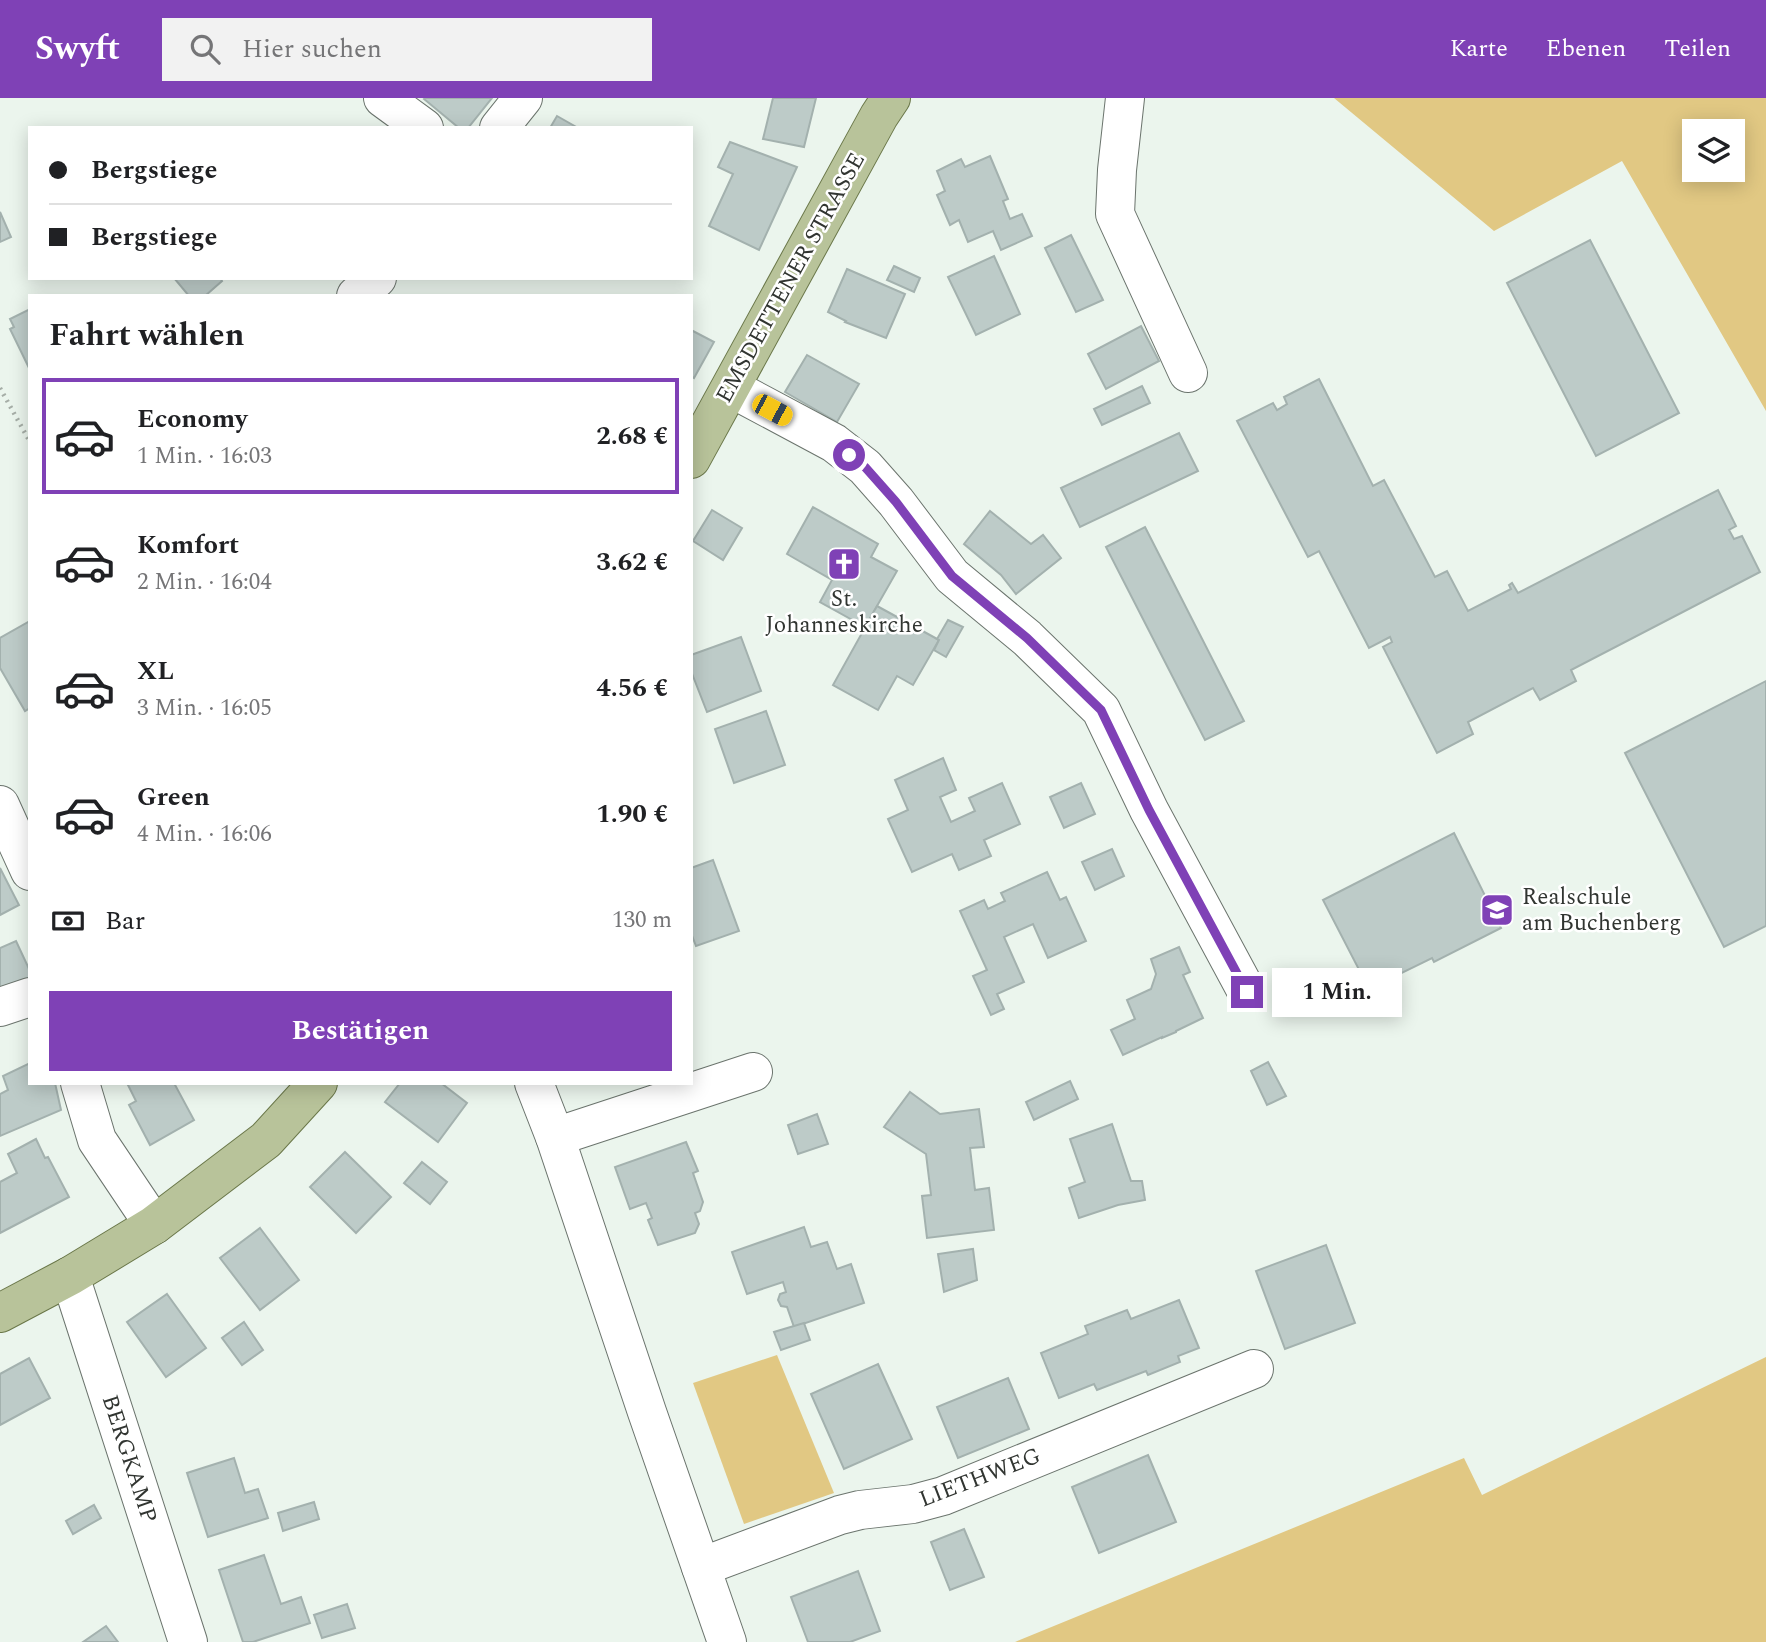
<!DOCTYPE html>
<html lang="de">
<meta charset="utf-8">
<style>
body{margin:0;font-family:Spectral,serif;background:#f2f2f2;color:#202124;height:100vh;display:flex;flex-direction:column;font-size:26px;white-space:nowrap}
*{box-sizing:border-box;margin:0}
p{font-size:23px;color:#757577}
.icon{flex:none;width:38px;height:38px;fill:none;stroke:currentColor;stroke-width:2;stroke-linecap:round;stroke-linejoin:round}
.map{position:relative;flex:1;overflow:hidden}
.panel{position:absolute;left:28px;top:196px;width:665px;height:791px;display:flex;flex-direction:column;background:#fff;border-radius:0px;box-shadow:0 4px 18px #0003}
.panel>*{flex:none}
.guide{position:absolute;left:28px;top:28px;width:665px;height:154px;border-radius:0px;box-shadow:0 4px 18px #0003;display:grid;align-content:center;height:154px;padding:0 21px;background:#fff}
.tools{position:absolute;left:1682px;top:21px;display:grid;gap:14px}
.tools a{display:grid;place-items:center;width:63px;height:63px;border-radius:0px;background:#fff;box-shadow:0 4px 18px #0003;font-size:35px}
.end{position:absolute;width:32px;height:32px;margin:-16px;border:9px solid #7f41b6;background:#fff;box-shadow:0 0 0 4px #fff}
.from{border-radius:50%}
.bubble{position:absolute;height:49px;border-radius:0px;background:#fff;box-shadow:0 4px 18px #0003;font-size:23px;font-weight:700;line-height:49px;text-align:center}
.car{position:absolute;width:21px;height:42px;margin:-21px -10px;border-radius:9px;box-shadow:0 0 5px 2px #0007;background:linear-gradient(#f5c518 24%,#345 0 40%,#f5c518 0 76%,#345 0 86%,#f5c518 0)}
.guide b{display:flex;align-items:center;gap:24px;height:66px;font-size:26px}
.guide b+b{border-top:2px solid #e0e0e0}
.guide i{width:18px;height:18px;background:#202124}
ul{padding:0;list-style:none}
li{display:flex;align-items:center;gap:21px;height:116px;margin:0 14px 10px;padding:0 7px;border:4px solid transparent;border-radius:0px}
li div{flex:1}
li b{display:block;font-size:26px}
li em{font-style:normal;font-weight:700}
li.on{border-color:#7f41b6}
li>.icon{width:63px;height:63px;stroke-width:1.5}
h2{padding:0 21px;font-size:32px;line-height:84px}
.pay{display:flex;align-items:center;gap:18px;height:77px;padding:0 21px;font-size:26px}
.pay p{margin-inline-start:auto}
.button{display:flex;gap:14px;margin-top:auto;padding:14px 21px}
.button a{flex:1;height:80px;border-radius:0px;background:#7f41b6;color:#fff;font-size:28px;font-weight:700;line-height:80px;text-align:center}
header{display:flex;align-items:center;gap:42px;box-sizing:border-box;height:98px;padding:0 35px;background:#7f41b6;color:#fff}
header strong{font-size:33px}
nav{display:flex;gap:38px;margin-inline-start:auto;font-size:24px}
.search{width:490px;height:63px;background:#f2f2f2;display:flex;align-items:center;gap:18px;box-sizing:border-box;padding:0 24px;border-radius:0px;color:#757577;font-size:26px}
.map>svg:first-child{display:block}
.green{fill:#e1c883;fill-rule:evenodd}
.building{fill:#bdcbc8;stroke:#a3b1ae;stroke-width:2}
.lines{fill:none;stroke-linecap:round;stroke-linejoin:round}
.minor-casing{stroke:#6b746d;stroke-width:40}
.major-casing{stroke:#6a7749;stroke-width:40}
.path{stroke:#a6aea7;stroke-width:4.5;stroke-dasharray:2 5;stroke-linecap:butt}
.minor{stroke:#fff;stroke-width:38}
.major{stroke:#b8c39a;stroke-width:38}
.route{stroke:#7f41b6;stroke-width:9}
.labels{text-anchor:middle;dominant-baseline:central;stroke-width:5;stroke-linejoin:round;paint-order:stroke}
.street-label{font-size:23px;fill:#313531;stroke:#fff}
.poi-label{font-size:23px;fill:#313531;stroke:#fff}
</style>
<header>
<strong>Swyft</strong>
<div class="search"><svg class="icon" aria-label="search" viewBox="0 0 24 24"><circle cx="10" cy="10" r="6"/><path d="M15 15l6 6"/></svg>Hier suchen</div>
<nav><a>Karte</a><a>Ebenen</a><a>Teilen</a></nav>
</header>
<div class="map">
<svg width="1766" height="1544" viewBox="0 0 1766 1544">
<rect width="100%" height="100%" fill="#ebf5ed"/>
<g class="green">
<path d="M1334 0H1766V313L1622 63 1494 133ZM1732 33V72H1694V33Z"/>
<path d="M777 1257 834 1395 744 1426 693 1285Z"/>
<path d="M1766 1259V1544H1015L1464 1360 1482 1397Z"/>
</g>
<g class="building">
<path d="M425 0H492L468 30H459L424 1Z"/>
<path d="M773 0H816L804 49 763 41Z"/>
<path d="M557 18 578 30H550Z"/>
<path d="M730 44 797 69 759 152 709 128 733 76 718 69Z"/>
<path d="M990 58 1008 101 1003 103 1010 121 1022 116 1032 138 1001 152 993 133 968 144 959 122 950 127 937 97 945 93 937 73 961 61 965 69Z"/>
<path d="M0 114 11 139 0 144Z"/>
<path d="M1071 137 1103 202 1076 214 1045 150Z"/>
<path d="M1590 142 1679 315 1596 358 1507 185Z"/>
<path d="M994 158 1020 216 976 237 948 179Z"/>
<path d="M894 168 920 180 914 194 887 182Z"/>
<path d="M847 171 905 196 886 240 845 224 846 223 828 214Z"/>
<path d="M174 180H220L222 183 205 198H189Z"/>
<path d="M30 211V272L10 231 14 229 10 221Z"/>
<path d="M1141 228 1159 263 1106 291 1088 256Z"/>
<path d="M691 232 714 244 694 280 691 278Z"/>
<path d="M807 257 859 286 837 324 785 294Z"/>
<path d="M1319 281 1373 388 1384 382 1435 479 1447 473 1468 513 1511 491 1509 487 1512 485 1518 495 1718 392 1736 428 1729 432 1734 441 1742 438 1760 474 1571 572 1576 583 1540 602 1533 590 1468 624 1473 636 1437 655 1383 549 1392 544 1390 539 1369 550 1319 453 1308 459 1237 323 1273 305 1277 312 1287 306 1284 299Z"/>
<path d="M1142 288 1150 305 1102 327 1094 311Z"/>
<path d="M1179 335 1198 373 1080 429 1061 390Z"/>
<path d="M813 409 878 446 871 459 897 473 865 529 820 504 832 482 787 456Z"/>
<path d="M712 412 742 430 723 462 693 443Z"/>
<path d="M990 413 1031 446 1043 437 1061 460 1016 496 1001 477 964 446Z"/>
<path d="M1145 429 1244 623 1205 642 1106 449Z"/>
<path d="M877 508 939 542 913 587 897 578 878 612 833 587Z"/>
<path d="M948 522 963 529 946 559 934 552 939 542 937 541Z"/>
<path d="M30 523V610L25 613 0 570V540Z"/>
<path d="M741 539 761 593 707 614 691 573V557Z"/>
<path d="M1766 583V828L1724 849 1625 655Z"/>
<path d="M766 613 785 667 734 685 715 631Z"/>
<path d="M943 660 956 692 940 699 951 724 975 713 969 700 1002 685 1020 726 984 742 991 758 959 772 952 756 912 774 888 721 908 712 895 682Z"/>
<path d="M1081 685 1095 716 1064 730 1050 699Z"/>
<path d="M1454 735 1501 830 1434 864 1432 860 1369 891 1323 802Z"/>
<path d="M1112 751 1124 778 1095 792 1082 764Z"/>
<path d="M713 762 739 833 696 848 691 835V770Z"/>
<path d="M0 770 19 807 0 817Z"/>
<path d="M1047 774 1060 802 1066 799 1086 843 1048 860 1033 826 1004 839 1024 884 997 896 1004 911 991 917 973 878 987 872 960 813 984 802 988 811 1005 803 1001 795Z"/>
<path d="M16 843 30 873V890L0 903V850Z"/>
<path d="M1179 849 1190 874 1183 877 1203 920 1176 933V934L1162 940V939L1123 957 1111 932 1135 921 1127 902 1151 891 1156 876 1151 861Z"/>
<path d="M1268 964 1286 998 1267 1007 1251 973Z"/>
<path d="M30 965V985H55L61 1012 0 1038V996L8 992 3 978Z"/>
<path d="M1070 983 1078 1001 1034 1022 1026 1004Z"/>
<path d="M127 985H174L194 1022 150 1047 129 1007 136 1003Z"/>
<path d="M400 985H441L467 1005 438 1044 385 1004Z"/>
<path d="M910 994 940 1016 979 1011 984 1049 970 1050 975 1092 989 1090 994 1132 927 1140 922 1098 931 1097 926 1056 884 1029Z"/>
<path d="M817 1016 828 1046 798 1056 788 1027Z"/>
<path d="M1112 1026 1131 1083H1142L1145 1102 1118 1107 1079 1120 1069 1090 1085 1084 1070 1041Z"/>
<path d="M36 1041 45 1060 48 1059 69 1099 0 1135V1084L17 1075 8 1056Z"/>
<path d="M686 1044 698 1073 693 1075 703 1104 700 1113 695 1115 699 1126 695 1135 658 1147 648 1122 652 1120 646 1105 630 1111 615 1069Z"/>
<path d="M345 1054 391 1099 356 1135 310 1089Z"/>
<path d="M422 1064 447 1084 430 1106 404 1085Z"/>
<path d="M804 1129 811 1149 827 1144 837 1171 851 1166 864 1205 794 1229 787 1209 781 1208 778 1202 780 1196 786 1194 783 1184 747 1196 732 1154Z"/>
<path d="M260 1130 299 1182 260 1212 220 1160Z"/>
<path d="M1326 1147 1355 1225 1285 1251 1256 1173Z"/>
<path d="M973 1151 977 1182 944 1194 938 1156Z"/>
<path d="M167 1196 206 1250 166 1279 127 1224Z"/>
<path d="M1179 1202 1199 1250 1178 1258 1180 1264 1148 1277 1146 1273 1097 1292 1094 1286 1059 1300 1041 1255 1088 1236 1085 1228 1127 1212 1131 1221Z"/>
<path d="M244 1224 263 1252 242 1267 222 1240Z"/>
<path d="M804 1225 810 1242 781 1252 774 1234Z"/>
<path d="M29 1260 50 1300 0 1327V1276Z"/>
<path d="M878 1266 912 1341 844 1371 811 1296Z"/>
<path d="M1008 1280 1029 1331 958 1360 937 1309Z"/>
<path d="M1148 1357 1176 1424 1099 1455 1072 1389Z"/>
<path d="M234 1360 245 1395 258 1391 268 1420 208 1439 187 1375Z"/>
<path d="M314 1404 319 1421 283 1433 278 1415Z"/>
<path d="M94 1407 101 1420 73 1436 66 1423Z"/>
<path d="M964 1431 984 1479 950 1492 931 1444Z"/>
<path d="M264 1457 281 1506 301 1499 310 1525 253 1544H243L219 1472Z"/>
<path d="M858 1473 880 1533 850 1544H808L791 1499Z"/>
<path d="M347 1506 355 1530 322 1540 314 1517Z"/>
<path d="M106 1528 118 1544H83Z"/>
</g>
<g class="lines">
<defs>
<g id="minor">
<path d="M383 0 424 30"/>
<path d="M1125 0 1117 72 1115 116 1188 275"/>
<path d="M499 30 523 0"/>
<path d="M356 198 377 180"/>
<path d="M731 290 834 345 865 369 896 404 952 478 1027 540 1101 612 1149 712 1247 894"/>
<path d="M0 707 30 773"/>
<path d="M0 909 30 899"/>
<path d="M80 985 97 1042 154 1127"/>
<path d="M534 985 555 1039 647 1314 727 1544"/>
<path d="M555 1039 753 974"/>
<path d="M70 1178 188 1544"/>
<path d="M701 1469 840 1417 860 1412 913 1406 943 1398 1254 1271"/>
</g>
<g id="major">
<path d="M691 361 879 18 891 0"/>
<path d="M0 1215 70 1178 154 1127 266 1042 318 985"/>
</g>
</defs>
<use href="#minor" class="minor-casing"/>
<use href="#major" class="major-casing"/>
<path class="path" d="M0 290 30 344"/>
<use href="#minor" class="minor"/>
<use href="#major" class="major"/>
</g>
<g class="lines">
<path class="route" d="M849 357 865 369 896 404 952 478 1027 540 1101 612 1149 712 1247 894"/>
</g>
<defs>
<symbol id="church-square" viewBox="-11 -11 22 22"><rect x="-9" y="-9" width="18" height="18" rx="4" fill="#7f41b6" stroke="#fff"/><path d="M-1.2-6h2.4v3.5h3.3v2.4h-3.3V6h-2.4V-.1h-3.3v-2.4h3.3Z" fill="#fff"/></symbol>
<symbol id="school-square" viewBox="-11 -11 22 22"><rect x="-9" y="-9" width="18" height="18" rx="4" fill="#7f41b6" stroke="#fff"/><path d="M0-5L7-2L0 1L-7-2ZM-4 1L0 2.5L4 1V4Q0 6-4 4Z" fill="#fff"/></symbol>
</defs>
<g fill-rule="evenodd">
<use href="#church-square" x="825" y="447" width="38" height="38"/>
<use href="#school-square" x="1478" y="793" width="38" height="38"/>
</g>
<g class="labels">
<g class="street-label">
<text transform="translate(791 180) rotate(-61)">EMSDETTENER STRASSE</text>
<text transform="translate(129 1361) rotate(72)">BERGKAMP</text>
<text transform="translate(980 1380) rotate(-21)">LIETHWEG</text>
</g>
<g class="poi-label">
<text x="844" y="501">St.<tspan x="844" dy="26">Johanneskirche</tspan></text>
<text x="1522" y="799" text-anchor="start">Realschule<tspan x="1522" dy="26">am Buchenberg</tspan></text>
</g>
</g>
</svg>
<div class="tools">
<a><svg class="icon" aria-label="layers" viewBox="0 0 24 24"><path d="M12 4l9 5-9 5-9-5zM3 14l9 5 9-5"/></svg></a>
</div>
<i class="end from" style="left:849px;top:357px"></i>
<i class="end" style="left:1247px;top:894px"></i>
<div class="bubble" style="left:1272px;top:870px;width:130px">1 Min.</div>
<i class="car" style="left:772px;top:312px;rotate:118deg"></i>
<div class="guide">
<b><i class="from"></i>Bergstiege</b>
<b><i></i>Bergstiege</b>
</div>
<section class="panel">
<h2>Fahrt wählen</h2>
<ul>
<li class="on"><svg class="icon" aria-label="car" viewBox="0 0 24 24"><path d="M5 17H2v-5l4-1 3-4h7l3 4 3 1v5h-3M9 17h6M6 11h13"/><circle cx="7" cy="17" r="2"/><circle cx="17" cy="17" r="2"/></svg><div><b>Economy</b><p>1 Min. · 16:03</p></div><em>2.68 €</em></li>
<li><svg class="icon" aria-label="car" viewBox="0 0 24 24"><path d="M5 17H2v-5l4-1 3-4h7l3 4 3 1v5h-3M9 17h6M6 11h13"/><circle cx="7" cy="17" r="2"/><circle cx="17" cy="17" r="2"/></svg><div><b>Komfort</b><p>2 Min. · 16:04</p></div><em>3.62 €</em></li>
<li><svg class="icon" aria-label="car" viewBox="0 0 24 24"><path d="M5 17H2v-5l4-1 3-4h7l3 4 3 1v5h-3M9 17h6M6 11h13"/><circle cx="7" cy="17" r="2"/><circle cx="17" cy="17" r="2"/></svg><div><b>XL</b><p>3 Min. · 16:05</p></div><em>4.56 €</em></li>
<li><svg class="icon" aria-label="car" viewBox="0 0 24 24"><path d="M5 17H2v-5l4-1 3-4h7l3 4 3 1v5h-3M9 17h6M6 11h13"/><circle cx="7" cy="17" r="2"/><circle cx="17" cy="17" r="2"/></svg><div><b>Green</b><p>4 Min. · 16:06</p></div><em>1.90 €</em></li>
</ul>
<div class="pay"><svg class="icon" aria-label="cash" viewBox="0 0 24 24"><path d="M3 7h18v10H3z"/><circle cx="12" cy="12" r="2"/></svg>Bar<p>130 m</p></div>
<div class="button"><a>Bestätigen</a></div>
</section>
</div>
